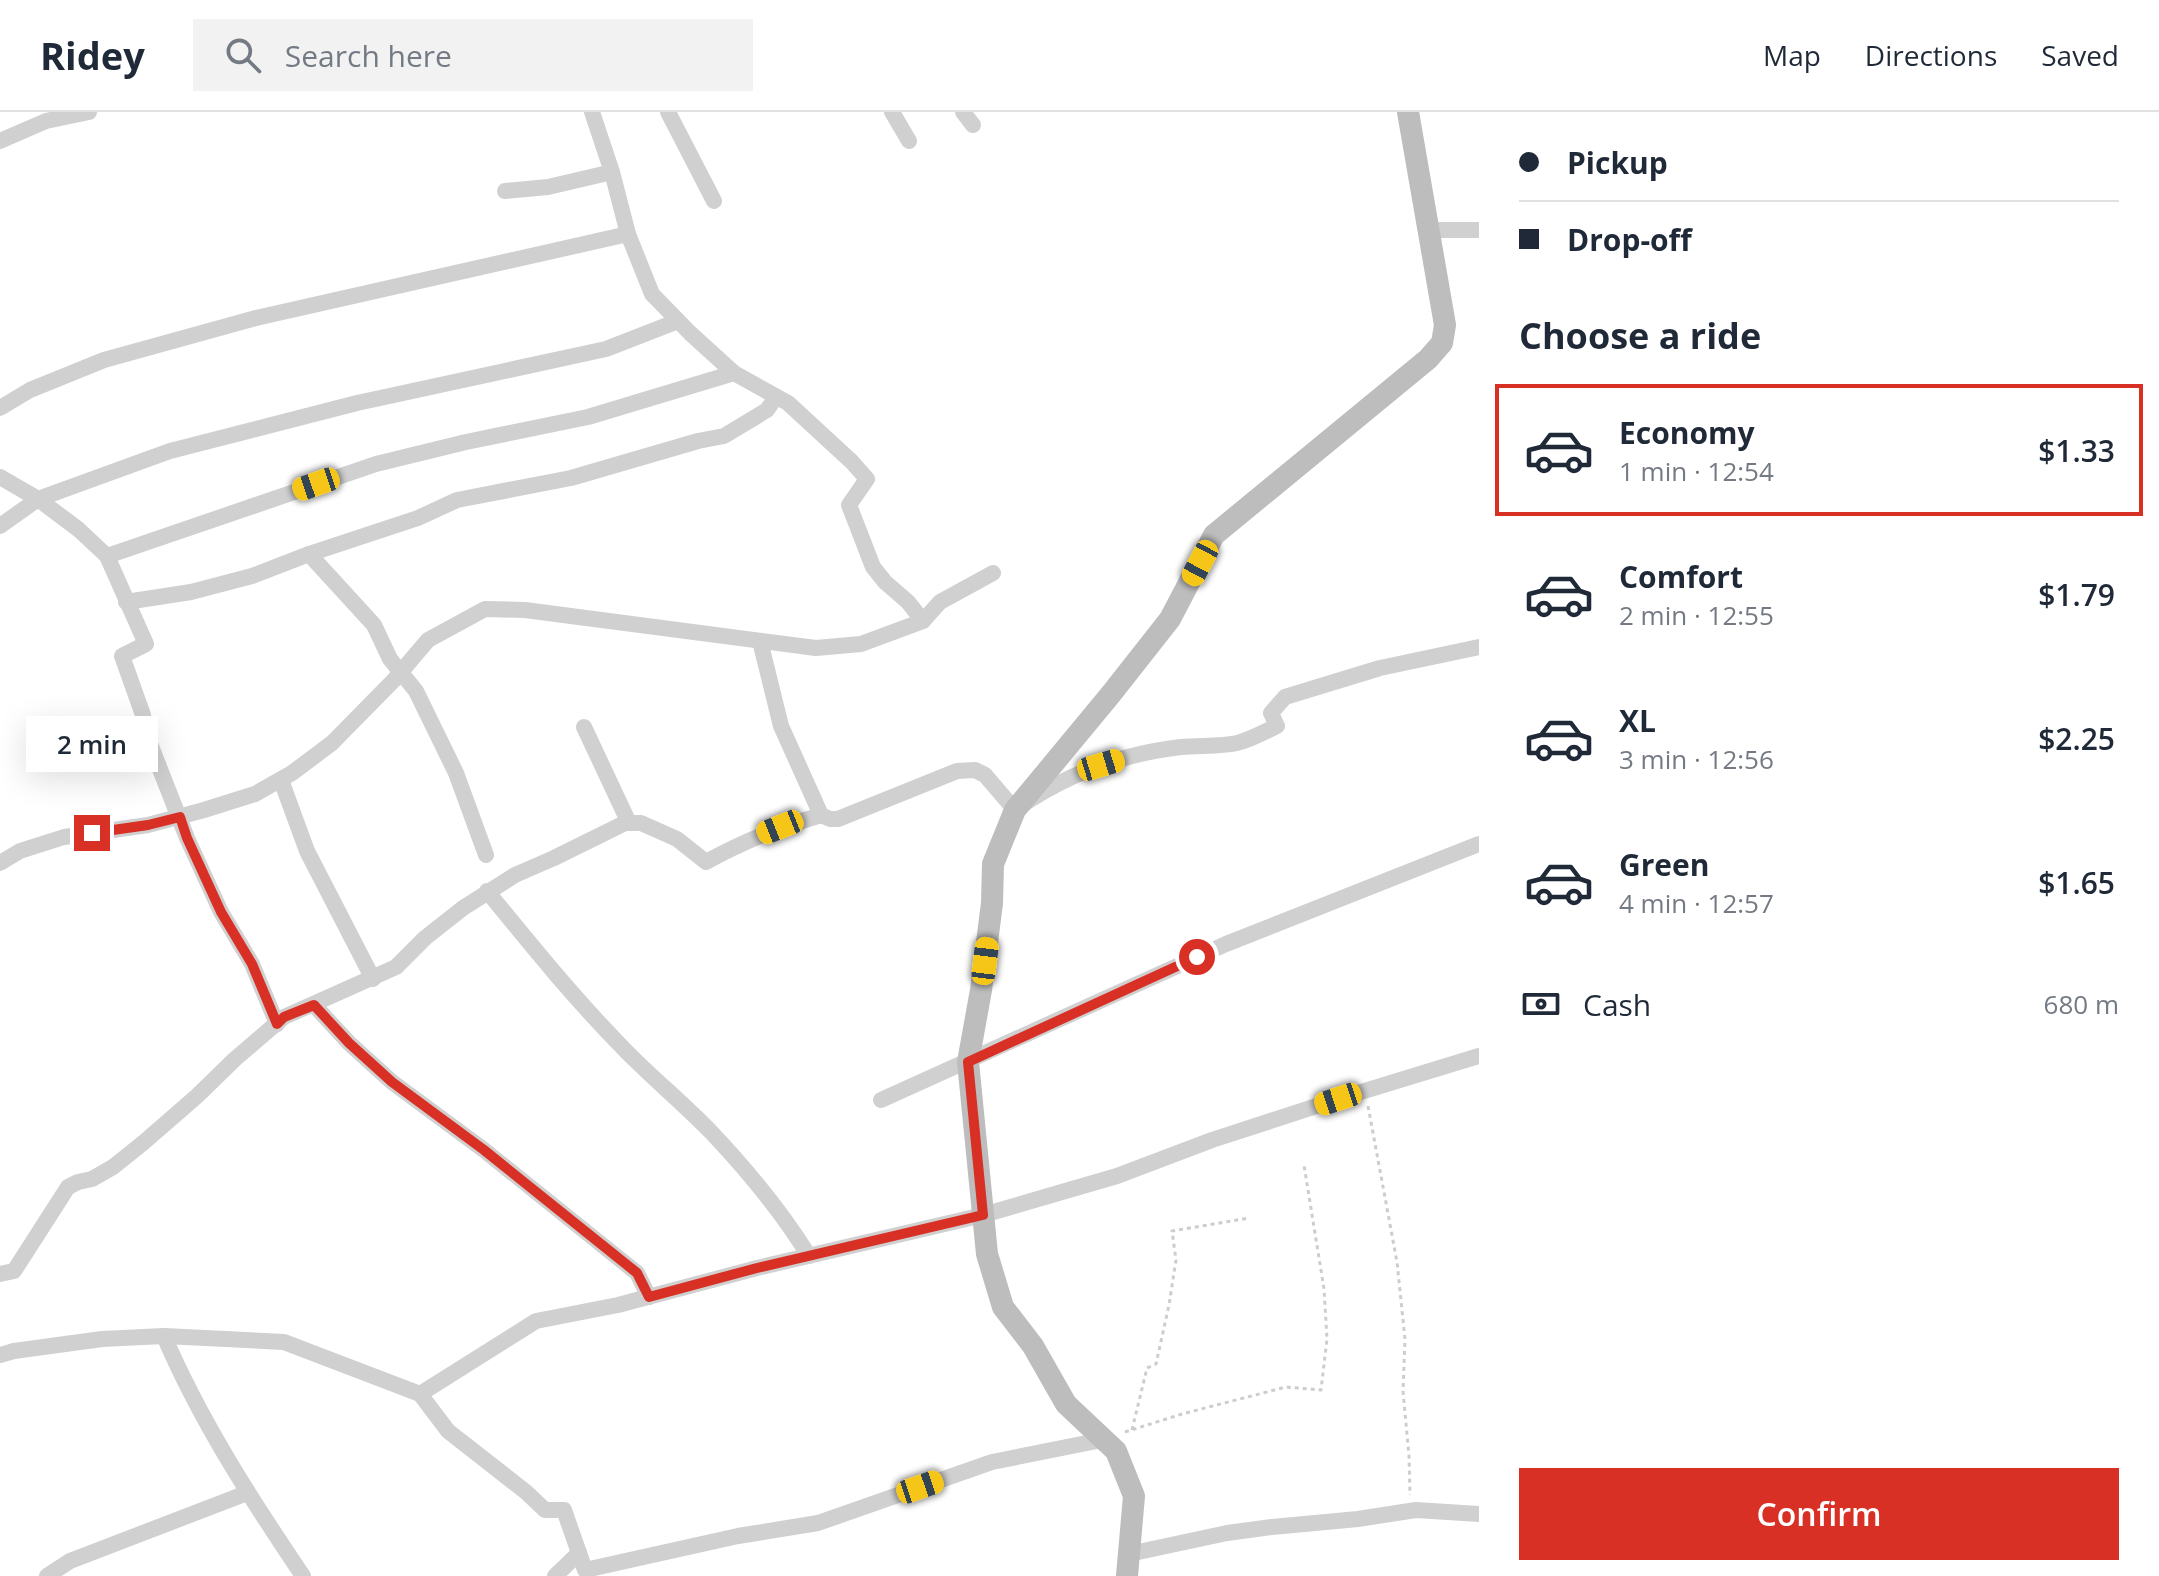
<!DOCTYPE html>
<meta charset="utf-8">
<style>
body{margin:0;font-family:"Open Sans",sans-serif;background:#f2f2f3;color:#1f2937;height:100vh;display:flex;flex-direction:column;font-size:30px;white-space:nowrap}
*{box-sizing:border-box;margin:0}
p{font-size:26px;color:#747a83}
.icon{flex:none;width:44px;height:44px;fill:none;stroke:currentColor;stroke-width:2;stroke-linecap:round;stroke-linejoin:round}
.map{position:relative;flex:1;overflow:hidden}
.sheet{display:flex;flex-direction:column;background:#fff;width:680px}
.sheet>*{flex:none}
.top-card{display:grid;align-content:center;height:176px;padding:0 40px;background:#fff}
.end{position:absolute;width:36px;height:36px;margin:-18px;border:10px solid #d93025;background:#fff;box-shadow:0 0 0 4px #fff}
.from{border-radius:50%}
.bubble{position:absolute;height:56px;border-radius:0px;background:#fff;box-shadow:0 8px 32px #0002;font-size:26px;font-weight:600;line-height:56px;text-align:center}
.car{position:absolute;width:24px;height:48px;margin:-24px -12px;border-radius:10px;box-shadow:0 0 6px 2px #0007;background:linear-gradient(#f5c518 24%,#345 0 40%,#f5c518 0 76%,#345 0 86%,#f5c518 0)}
.top-card b{display:flex;align-items:center;gap:28px;height:76px;font-size:30px}
.top-card b+b{border-top:2px solid #e0e1e3}
.top-card i{width:20px;height:20px;background:#1f2937}
ul{padding:0;list-style:none}
li{display:flex;align-items:center;gap:24px;height:132px;margin:0 16px 12px;padding:0 24px;border:4px solid transparent;border-radius:0px}
li div{flex:1}
li b{display:block;font-size:30px}
li em{font-style:normal;font-weight:600}
li.on{border-color:#d93025}
li>.icon{width:72px;height:72px;stroke-width:1.5}
h2{padding:0 40px;font-size:36px;line-height:96px}
.pay{display:flex;align-items:center;gap:20px;height:88px;padding:0 40px;font-size:30px}
.pay p{margin-inline-start:auto}
.button{display:flex;gap:16px;margin-top:auto;padding:16px 40px}
.button a{flex:1;height:92px;border-radius:0px;background:#d93025;color:#fff;font-size:32px;font-weight:600;line-height:92px;text-align:center}
header{display:flex;align-items:center;gap:48px;box-sizing:border-box;height:112px;padding:0 40px;background:#fff;border-bottom:2px solid #e0e1e3}
header strong{font-size:38px}
nav{display:flex;gap:44px;margin-inline-start:auto;font-size:28px}
.search{width:560px;height:72px;background:#f2f2f3;display:flex;align-items:center;gap:20px;box-sizing:border-box;padding:0 28px;border-radius:0px;color:#747a83;font-size:30px}
main{display:flex;flex:1;min-height:0}
.map>svg:first-child{display:block}
.lines{fill:none;stroke-linecap:round;stroke-linejoin:round}
.path{stroke:#cdcdcd;stroke-width:3;stroke-dasharray:4 4;stroke-linecap:butt}
.street{stroke:#d0d0d0;stroke-width:16}
.secondary{stroke:#bdbdbd;stroke-width:22}
.route{stroke:#d93025;stroke-width:10}
</style>
<header>
<strong>Ridey</strong>
<div class="search"><svg class="icon" aria-label="search" viewBox="0 0 24 24"><circle cx="10" cy="10" r="6"/><path d="M15 15l6 6"/></svg>Search here</div>
<nav><a>Map</a><a>Directions</a><a>Saved</a></nav>
</header>
<main>
<div class="map">
<svg width="1479" height="1464" viewBox="0 0 1479 1464">
<rect width="100%" height="100%" fill="#fff"/>
<g class="lines">
<g class="path">
<path d="M1368 994 1397 1150 1405 1227 1403 1279 1409 1344 1410 1383"/>
<path d="M1132 1318 1147 1256 1156 1252 1169 1193 1176 1148 1172 1119 1249 1106"/>
<path d="M1125 1320 1182 1302 1286 1275 1321 1278 1327 1227 1324 1177 1304 1053"/>
</g>
<g class="street">
<path d="M592 0 612 60 628 122 652 182 690 221 734 261 788 291 852 350 867 367 849 393 873 455 885 470 908 490 923 509"/>
<path d="M668 0 714 89"/>
<path d="M892 0 909 29"/>
<path d="M963 0 973 13"/>
<path d="M0 29 46 9 89 0"/>
<path d="M505 79 548 75 612 60"/>
<path d="M1428 118H1479"/>
<path d="M0 296 30 278 104 248 256 206 628 122"/>
<path d="M0 365 38 387 78 417 107 444 146 532 122 544 143 603 147 624 187 726 221 800 252 852 277 912"/>
<path d="M0 414 38 387 170 339 357 291 606 237 678 209"/>
<path d="M309 442 374 513 390 547 416 579 456 661 486 743"/>
<path d="M107 444 376 352 466 330 588 305 734 261"/>
<path d="M126 490 191 480 252 464 309 442 418 406 457 388 571 366 698 329 724 324 767 298 776 285"/>
<path d="M760 529 781 614 821 703 830 707H838L957 659 975 658 985 663 1015 698C1064 663 1121 642 1181 635 1199 633 1219 635 1237 631 1250 628 1264 620 1277 614L1271 601 1285 585 1380 556 1479 535"/>
<path d="M584 615 629 711"/>
<path d="M281 668 307 739 373 867"/>
<path d="M0 751 20 739 64 725 148 713 204 698 255 682 292 661 332 631 394 568 428 528 485 497 525 498 816 536 861 532 923 509 940 490 993 461"/>
<path d="M487 779C531 833 574 886 623 936 651 965 683 991 711 1020 748 1059 781 1099 809 1144"/>
<path d="M314 893 349 931 392 970 484 1038 637 1161 649 1185"/>
<path d="M881 988 1226 832 1479 732"/>
<path d="M0 1162 14 1159 68 1075 78 1070 92 1067 113 1055 143 1031 197 984 235 947 284 905 396 855 425 826 463 796 515 763 554 746 625 711H641L677 727 706 750C746 728 778 716 821 703"/>
<path d="M164 1224C201 1310 251 1387 303 1464"/>
<path d="M0 1243 14 1239 102 1227 164 1224 284 1230 420 1282 448 1319 526 1380 545 1398H564L585 1458 738 1424 818 1411 992 1350 1102 1328"/>
<path d="M420 1282 536 1209 618 1193 757 1156 983 1103 1117 1064 1212 1028 1338 987 1479 944"/>
<path d="M1129 1442 1227 1421 1272 1415 1358 1407 1416 1398 1479 1402"/>
<path d="M47 1464 70 1449 247 1381"/>
<path d="M555 1464 579 1441"/>
</g>
<path class="secondary" d="M1127 1464 1134 1384 1116 1339 1066 1292 1033 1234 1003 1195 987 1142 968 950 981 878 992 791 993 752 1015 698 1111 582 1170 507 1214 423 1428 247 1442 231 1445 213 1408 0"/>
</g>
<g class="lines">
<path class="route" d="M92 721 148 713 180 705 187 726 221 800 252 852 277 912 284 905 314 893 349 931 392 970 484 1038 637 1161 649 1185 757 1156 983 1103 968 950 1197 845"/>
</g>
</svg>
<i class="end from" style="left:1197px;top:845px"></i>
<i class="end" style="left:92px;top:721px"></i>
<div class="bubble" style="left:26px;top:604px;width:132px">2 min</div>
<i class="car" style="left:316px;top:372px;rotate:251deg"></i>
<i class="car" style="left:1200px;top:451px;rotate:208deg"></i>
<i class="car" style="left:1101px;top:653px;rotate:73deg"></i>
<i class="car" style="left:780px;top:715px;rotate:248deg"></i>
<i class="car" style="left:985px;top:849px;rotate:7deg"></i>
<i class="car" style="left:1338px;top:987px;rotate:252deg"></i>
<i class="car" style="left:920px;top:1375px;rotate:71deg"></i>
</div>
<section class="sheet">
<div class="top-card">
<b><i class="from"></i>Pickup</b>
<b><i></i>Drop-off</b>
</div>
<h2>Choose a ride</h2>
<ul>
<li class="on"><svg class="icon" aria-label="car" viewBox="0 0 24 24"><path d="M5 17H2v-5l4-1 3-4h7l3 4 3 1v5h-3M9 17h6M6 11h13"/><circle cx="7" cy="17" r="2"/><circle cx="17" cy="17" r="2"/></svg><div><b>Economy</b><p>1 min · 12:54</p></div><em>$1.33</em></li>
<li><svg class="icon" aria-label="car" viewBox="0 0 24 24"><path d="M5 17H2v-5l4-1 3-4h7l3 4 3 1v5h-3M9 17h6M6 11h13"/><circle cx="7" cy="17" r="2"/><circle cx="17" cy="17" r="2"/></svg><div><b>Comfort</b><p>2 min · 12:55</p></div><em>$1.79</em></li>
<li><svg class="icon" aria-label="car" viewBox="0 0 24 24"><path d="M5 17H2v-5l4-1 3-4h7l3 4 3 1v5h-3M9 17h6M6 11h13"/><circle cx="7" cy="17" r="2"/><circle cx="17" cy="17" r="2"/></svg><div><b>XL</b><p>3 min · 12:56</p></div><em>$2.25</em></li>
<li><svg class="icon" aria-label="car" viewBox="0 0 24 24"><path d="M5 17H2v-5l4-1 3-4h7l3 4 3 1v5h-3M9 17h6M6 11h13"/><circle cx="7" cy="17" r="2"/><circle cx="17" cy="17" r="2"/></svg><div><b>Green</b><p>4 min · 12:57</p></div><em>$1.65</em></li>
</ul>
<div class="pay"><svg class="icon" aria-label="cash" viewBox="0 0 24 24"><path d="M3 7h18v10H3z"/><circle cx="12" cy="12" r="2"/></svg>Cash<p>680 m</p></div>
<div class="button"><a>Confirm</a></div>
</section>
</main>
